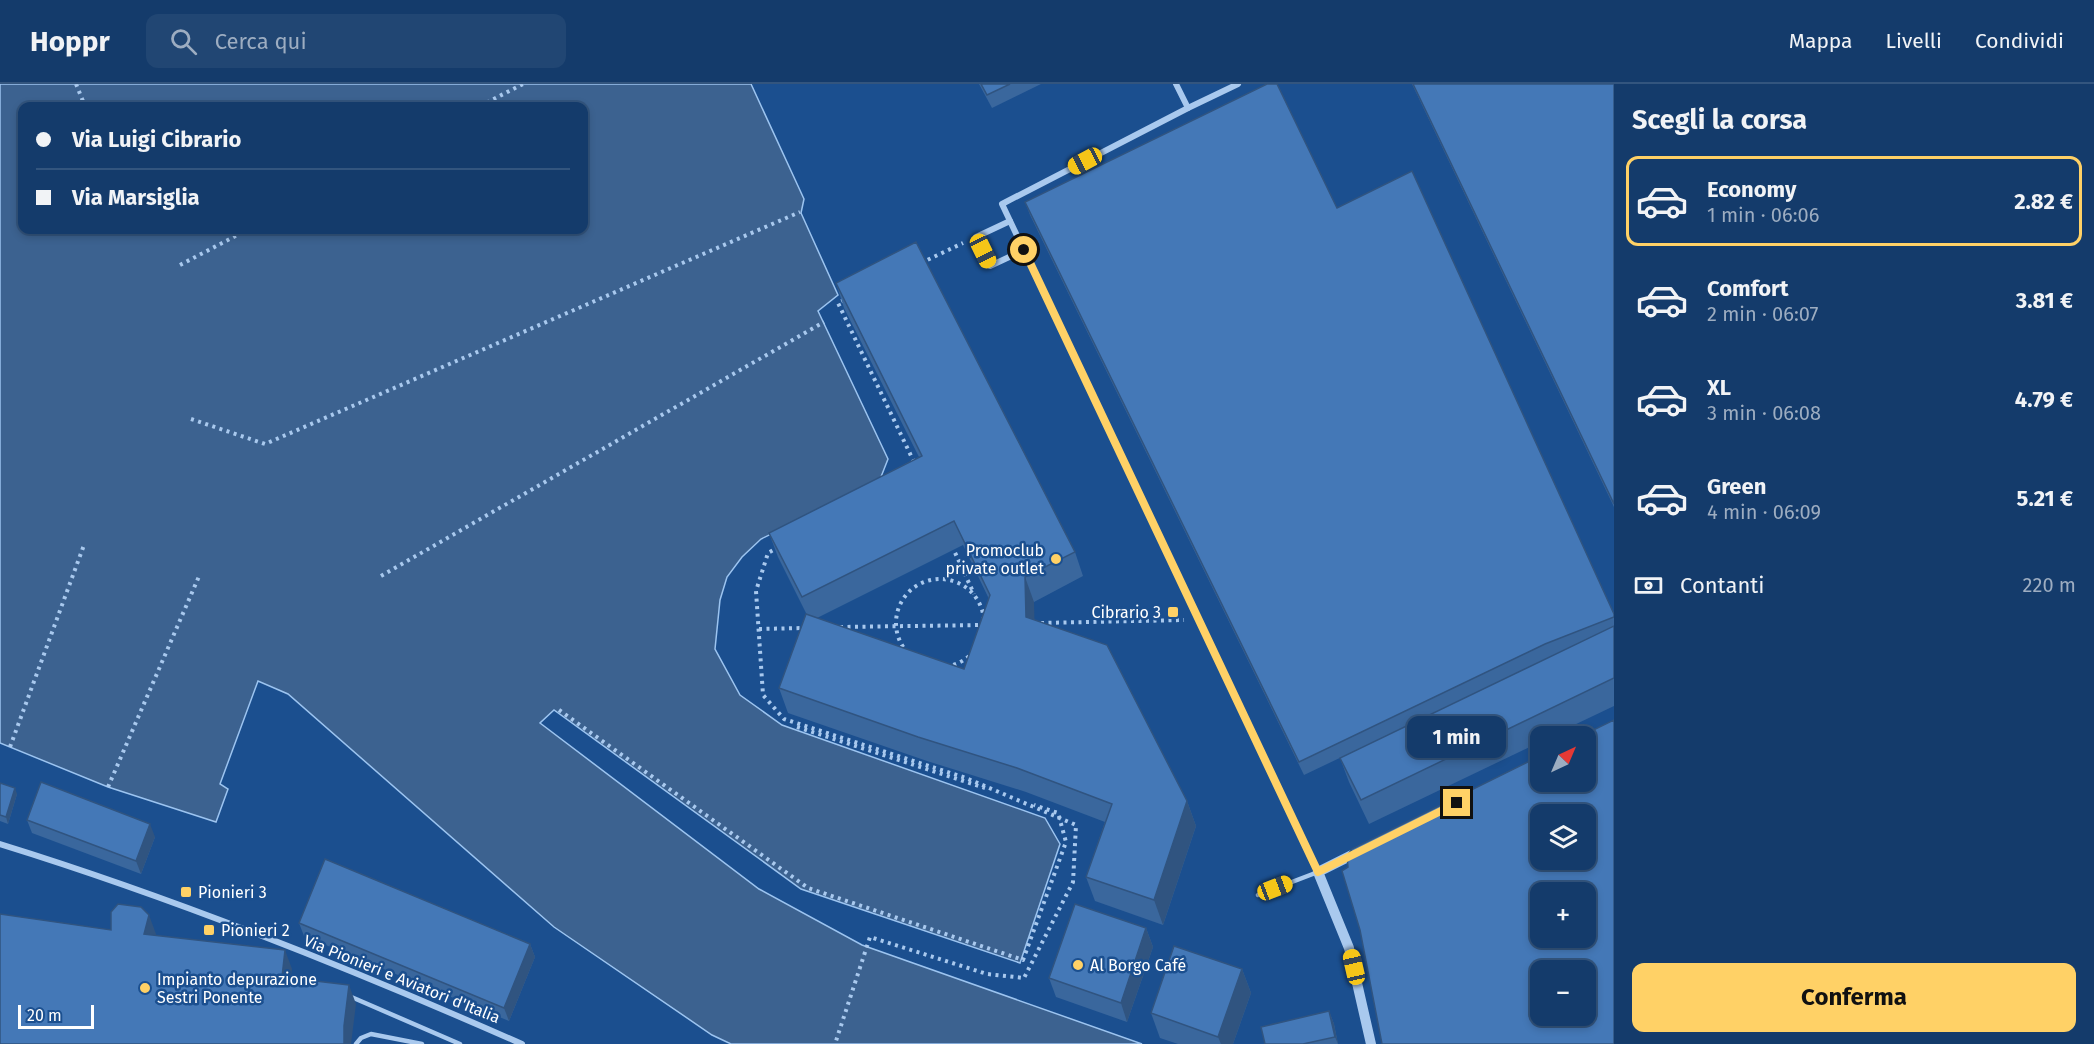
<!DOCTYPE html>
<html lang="it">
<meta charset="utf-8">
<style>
body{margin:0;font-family:"Fira Sans",sans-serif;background:#214673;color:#f1f3f6;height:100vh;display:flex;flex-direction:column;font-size:22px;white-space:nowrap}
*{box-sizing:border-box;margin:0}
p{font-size:20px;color:#9dadc1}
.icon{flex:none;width:33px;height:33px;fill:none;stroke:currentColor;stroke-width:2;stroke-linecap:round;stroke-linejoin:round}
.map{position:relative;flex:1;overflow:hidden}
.side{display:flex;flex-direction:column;background:#143b6b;width:480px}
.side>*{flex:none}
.banner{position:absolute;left:18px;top:18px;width:570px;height:132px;border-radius:12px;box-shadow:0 3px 9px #0003,0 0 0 2px #33557e;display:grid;align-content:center;height:132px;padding:0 18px;background:#143b6b}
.needle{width:39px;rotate:44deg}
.buttons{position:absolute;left:1530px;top:642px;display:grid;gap:12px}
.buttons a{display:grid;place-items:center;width:66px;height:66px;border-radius:12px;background:#143b6b;box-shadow:0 3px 9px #0003,0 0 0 2px #33557e;font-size:30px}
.scale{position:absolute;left:18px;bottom:15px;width:76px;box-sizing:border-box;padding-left:6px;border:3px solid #fff;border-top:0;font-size:16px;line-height:21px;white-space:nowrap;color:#fff;-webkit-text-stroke:4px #1b4f8f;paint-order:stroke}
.end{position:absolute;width:27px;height:27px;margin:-14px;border:8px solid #ffd166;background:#111;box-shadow:0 0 0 3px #111}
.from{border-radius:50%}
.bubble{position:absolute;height:42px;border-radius:12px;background:#143b6b;box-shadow:0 3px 9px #0003,0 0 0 2px #33557e;font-size:20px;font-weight:700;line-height:42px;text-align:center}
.car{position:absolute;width:18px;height:36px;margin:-18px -9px;border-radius:8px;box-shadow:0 0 4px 2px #0007;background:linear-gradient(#f5c518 24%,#345 0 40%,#f5c518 0 76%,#345 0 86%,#f5c518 0)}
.banner b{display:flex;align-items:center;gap:21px;height:57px;font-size:22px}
.banner b+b{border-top:2px solid #33557e}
.banner i{width:15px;height:15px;background:#f1f3f6}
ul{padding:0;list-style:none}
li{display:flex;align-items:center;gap:18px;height:90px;margin:0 12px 9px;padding:0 6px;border:3px solid transparent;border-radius:12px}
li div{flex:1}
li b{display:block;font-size:22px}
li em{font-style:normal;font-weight:700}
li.current{border-color:#ffd166}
li>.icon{width:54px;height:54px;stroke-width:1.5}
h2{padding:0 18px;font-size:27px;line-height:72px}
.pay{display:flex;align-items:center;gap:15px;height:66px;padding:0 18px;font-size:22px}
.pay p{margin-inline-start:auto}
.button{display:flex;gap:12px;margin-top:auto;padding:12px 18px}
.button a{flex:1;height:69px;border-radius:12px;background:#ffd166;color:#111;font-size:24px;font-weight:700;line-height:69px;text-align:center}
header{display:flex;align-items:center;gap:36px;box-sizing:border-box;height:84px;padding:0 30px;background:#143b6b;border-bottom:2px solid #33557e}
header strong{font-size:28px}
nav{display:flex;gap:33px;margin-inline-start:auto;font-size:21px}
.search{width:420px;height:54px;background:#214673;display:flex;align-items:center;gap:15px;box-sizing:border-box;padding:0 21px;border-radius:12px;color:#9dadc1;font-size:22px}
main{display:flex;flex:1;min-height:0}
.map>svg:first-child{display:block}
.water{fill:#3c6290;stroke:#9cc4f0;stroke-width:1.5;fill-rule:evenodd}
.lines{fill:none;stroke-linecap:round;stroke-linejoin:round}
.path{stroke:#a9c9ee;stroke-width:4;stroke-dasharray:3 4.5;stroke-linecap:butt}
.service{stroke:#a9c9ee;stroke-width:4.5}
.minor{stroke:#a9c9ee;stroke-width:6}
.tertiary{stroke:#a9c9ee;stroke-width:10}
.wall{fill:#3a679d;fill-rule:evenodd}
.shaded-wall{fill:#305480}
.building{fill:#4478b7;stroke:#305480;stroke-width:1.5;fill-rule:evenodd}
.route{stroke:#ffd166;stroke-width:8}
.poi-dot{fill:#ffd166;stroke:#1b4f8f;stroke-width:2}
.labels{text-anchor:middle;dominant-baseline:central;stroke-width:5;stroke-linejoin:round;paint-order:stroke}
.poi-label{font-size:16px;fill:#fff;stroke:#1b4f8f;text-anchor:start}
.street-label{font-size:16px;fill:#fff;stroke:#1b4f8f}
</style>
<header>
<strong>Hoppr</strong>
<div class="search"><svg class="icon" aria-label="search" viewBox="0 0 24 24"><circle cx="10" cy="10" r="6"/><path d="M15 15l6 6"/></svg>Cerca qui</div>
<nav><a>Mappa</a><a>Livelli</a><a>Condividi</a></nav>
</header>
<main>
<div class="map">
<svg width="1614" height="960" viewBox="0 0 1614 960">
<rect width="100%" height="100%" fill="#1b4f8f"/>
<path class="water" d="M0 0H751L804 115 801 129 838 211 818 227 888 375 879 398 761 455 742 473 727 493 720 516 715 565 740 611 782 641 1045 734 1060 760 1020 879 801 805 554 626 540 639 759 805 862 861 1142 960H731L712 951 554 843 288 610 258 597 220 700 228 705 216 738 108 703 0 659ZM22 22H584V146H22Z"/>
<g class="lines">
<g class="path">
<path d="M76 0 85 22"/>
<path d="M480 22 523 0"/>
<path d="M921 179 963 159"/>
<path d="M180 181 247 146"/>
<path d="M844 216 838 219 915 380"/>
<path d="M191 335 265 360 800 128"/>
<path d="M952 462 974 510"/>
<path d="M779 463 768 469 756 507 763 611 784 635 966 694 1076 741 1073 798 1024 894 987 890 870 853 835 960"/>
<path d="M381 492 824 238"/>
<circle cx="940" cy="539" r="44"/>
<path d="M1041 539 1184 536"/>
<path d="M840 543 983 541"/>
<path d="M759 545 803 544"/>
<path d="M559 626 808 804 1023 876 1066 758 1058 729 1034 721"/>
<path d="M797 643 985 704"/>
<path d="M10 663 84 461"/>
<path d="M108 703 200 490"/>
</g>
<g class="service">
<path d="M1258 811 1318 788"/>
<path d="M349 912 460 960"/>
<path d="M356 960 361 954 371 950 422 960"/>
</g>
<g class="minor">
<path d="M1176 0 1188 24"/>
<path d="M1238 0 1188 24 1002 120 1318 788"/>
<path d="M1010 137 976 153 990 182 1024 166"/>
<path d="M0 760C178 815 352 885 522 960"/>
</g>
<path class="tertiary" d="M1358 768 1318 788 1349 864 1371 960"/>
</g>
<g class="wall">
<path d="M979 0H1041L992 24Z"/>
<path d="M1412 0H1614V423Z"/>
<path d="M1025 118 1337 124 1614 530V622L1551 652H1540V658L1369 740 1349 698 1340 674 1413 639 1304 691 1030 131Z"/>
<path d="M836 199 1075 468 1083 492 1034 518V535L1187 717 1196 742 1163 841 1095 817 1086 793 1105 738 1026 708 927 677 788 629 779 604 807 531 778 473 769 449 919 373 844 224ZM963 461 989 515 964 585 817 534Z"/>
<path d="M0 699 17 710 8 740 0 737Z"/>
<path d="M27 736 155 753 141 790 32 749Z"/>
<path d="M299 839 530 860 535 873 509 937 304 852Z"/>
<path d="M1146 844 1153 863 1127 938 1056 913 1049 894Z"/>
<path d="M1242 885 1251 909 1233 960H1178L1160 954 1151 929Z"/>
<path d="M1329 927 1334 940 1338 960H1265Z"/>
</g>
<g class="shaded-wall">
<path d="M1025 493 1034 518 1035 557 1026 533Z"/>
<path d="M15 704 17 710 8 740 6 733Z"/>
<path d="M1187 717 1196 742 1163 841 1154 816Z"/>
<path d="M150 740 155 753 141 790 136 777Z"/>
<path d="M149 831 156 850 151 869 144 850Z"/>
<path d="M1146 844 1153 863 1127 938 1121 919Z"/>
<path d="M530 860 535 873 509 937 504 924Z"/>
<path d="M285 866 292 885 288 912 282 893Z"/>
<path d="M1242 885 1251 909 1233 960H1221L1218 953Z"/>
<path d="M349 901 356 920 351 960H344V942Z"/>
<path d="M1329 927 1334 940 1338 960 1335 953Z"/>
</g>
<g class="building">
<path d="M981 0H1010L987 11Z"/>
<path d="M1267 0H1277L1337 124 1412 87 1614 530V533L1545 560 1299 678 1025 118Z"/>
<path d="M1413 0H1614V420Z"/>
<path d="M916 158 1075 468 1025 493 1026 533 1107 561 1187 717 1154 816 1086 793 1112 720 1017 684 918 653 779 604 806 530 964 585 990 511 954 437 802 513 769 449 922 372 836 199Z"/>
<path d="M1614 542V594L1361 716 1340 674Z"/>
<path d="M1614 636V960H1382L1360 846 1342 787 1348 783 1347 772 1352 765 1540 672V698H1586V652H1581ZM1540 730H1586V776H1540ZM1540 808H1586V854H1540ZM1540 886H1586V932H1540Z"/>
<path d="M41 698 150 740 136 777 27 736Z"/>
<path d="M0 699 15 704 6 733 0 731Z"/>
<path d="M325 775 530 860 504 924 299 839Z"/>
<path d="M118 820 141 823 149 831 144 850 285 866 282 893 349 901 344 942V960H0V830L111 846V828Z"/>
<path d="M1075 820 1146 844 1121 919 1049 894Z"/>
<path d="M1174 862 1242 885 1218 953 1151 929Z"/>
<path d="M1329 927 1335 953 1303 960H1265L1261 943Z"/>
</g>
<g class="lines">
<path class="route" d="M1024 166 1318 788 1457 719"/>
</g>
<g class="poi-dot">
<circle cx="1056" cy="475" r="6"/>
<rect x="1167" y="522" width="12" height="12" rx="3"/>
<rect x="180" y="802" width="12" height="12" rx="3"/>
<rect x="203" y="840" width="12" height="12" rx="3"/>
<circle cx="1078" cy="881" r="6"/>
<circle cx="145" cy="904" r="6"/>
</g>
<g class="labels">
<g class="poi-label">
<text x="1044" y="466" text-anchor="end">Promoclub<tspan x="1044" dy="18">private outlet</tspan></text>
<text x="1161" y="528" text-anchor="end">Cibrario 3</text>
<text x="198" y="808">Pionieri 3</text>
<text x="221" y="846">Pionieri 2</text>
<text x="1090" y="881">Al Borgo Café</text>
<text x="157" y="895">Impianto depurazione<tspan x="157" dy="18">Sestri Ponente</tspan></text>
</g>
<g class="street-label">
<text transform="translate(402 895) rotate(22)">Via Pionieri e Aviatori d'Italia</text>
</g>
</g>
</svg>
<div class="buttons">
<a><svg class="needle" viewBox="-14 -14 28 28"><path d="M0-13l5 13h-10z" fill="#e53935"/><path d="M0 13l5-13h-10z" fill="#9dadc1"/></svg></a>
<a><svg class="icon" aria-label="layers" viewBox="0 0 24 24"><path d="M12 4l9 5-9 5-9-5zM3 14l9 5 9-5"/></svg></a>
<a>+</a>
<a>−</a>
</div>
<div class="scale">20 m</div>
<i class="end from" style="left:1024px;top:166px"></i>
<i class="end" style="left:1457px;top:719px"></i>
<div class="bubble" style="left:1407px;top:632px;width:99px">1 min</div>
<i class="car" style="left:1085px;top:77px;rotate:242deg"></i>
<i class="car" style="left:983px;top:167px;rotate:154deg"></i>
<i class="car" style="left:1275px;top:804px;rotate:69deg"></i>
<i class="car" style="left:1354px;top:883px;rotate:347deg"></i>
<div class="banner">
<b><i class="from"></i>Via Luigi Cibrario</b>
<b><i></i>Via Marsiglia</b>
</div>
</div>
<section class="side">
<h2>Scegli la corsa</h2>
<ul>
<li class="current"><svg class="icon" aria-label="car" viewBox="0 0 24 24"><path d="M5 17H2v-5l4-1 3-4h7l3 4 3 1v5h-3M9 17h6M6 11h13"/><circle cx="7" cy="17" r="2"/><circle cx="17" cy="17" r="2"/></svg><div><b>Economy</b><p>1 min · 06:06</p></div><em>2.82 €</em></li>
<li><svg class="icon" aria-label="car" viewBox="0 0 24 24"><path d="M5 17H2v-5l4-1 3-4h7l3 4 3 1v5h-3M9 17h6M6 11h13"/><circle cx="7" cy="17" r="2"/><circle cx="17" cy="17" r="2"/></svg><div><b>Comfort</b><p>2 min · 06:07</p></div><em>3.81 €</em></li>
<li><svg class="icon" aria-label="car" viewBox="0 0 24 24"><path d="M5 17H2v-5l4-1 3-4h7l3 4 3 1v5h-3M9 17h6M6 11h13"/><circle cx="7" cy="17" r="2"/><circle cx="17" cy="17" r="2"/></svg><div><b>XL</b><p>3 min · 06:08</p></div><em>4.79 €</em></li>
<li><svg class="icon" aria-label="car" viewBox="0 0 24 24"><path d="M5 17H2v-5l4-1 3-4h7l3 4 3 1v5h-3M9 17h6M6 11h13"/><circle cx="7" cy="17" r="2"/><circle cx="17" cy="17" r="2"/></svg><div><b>Green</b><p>4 min · 06:09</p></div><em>5.21 €</em></li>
</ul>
<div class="pay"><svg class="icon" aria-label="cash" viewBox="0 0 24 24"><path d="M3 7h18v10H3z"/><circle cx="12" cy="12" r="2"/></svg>Contanti<p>220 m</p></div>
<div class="button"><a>Conferma</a></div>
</section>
</main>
